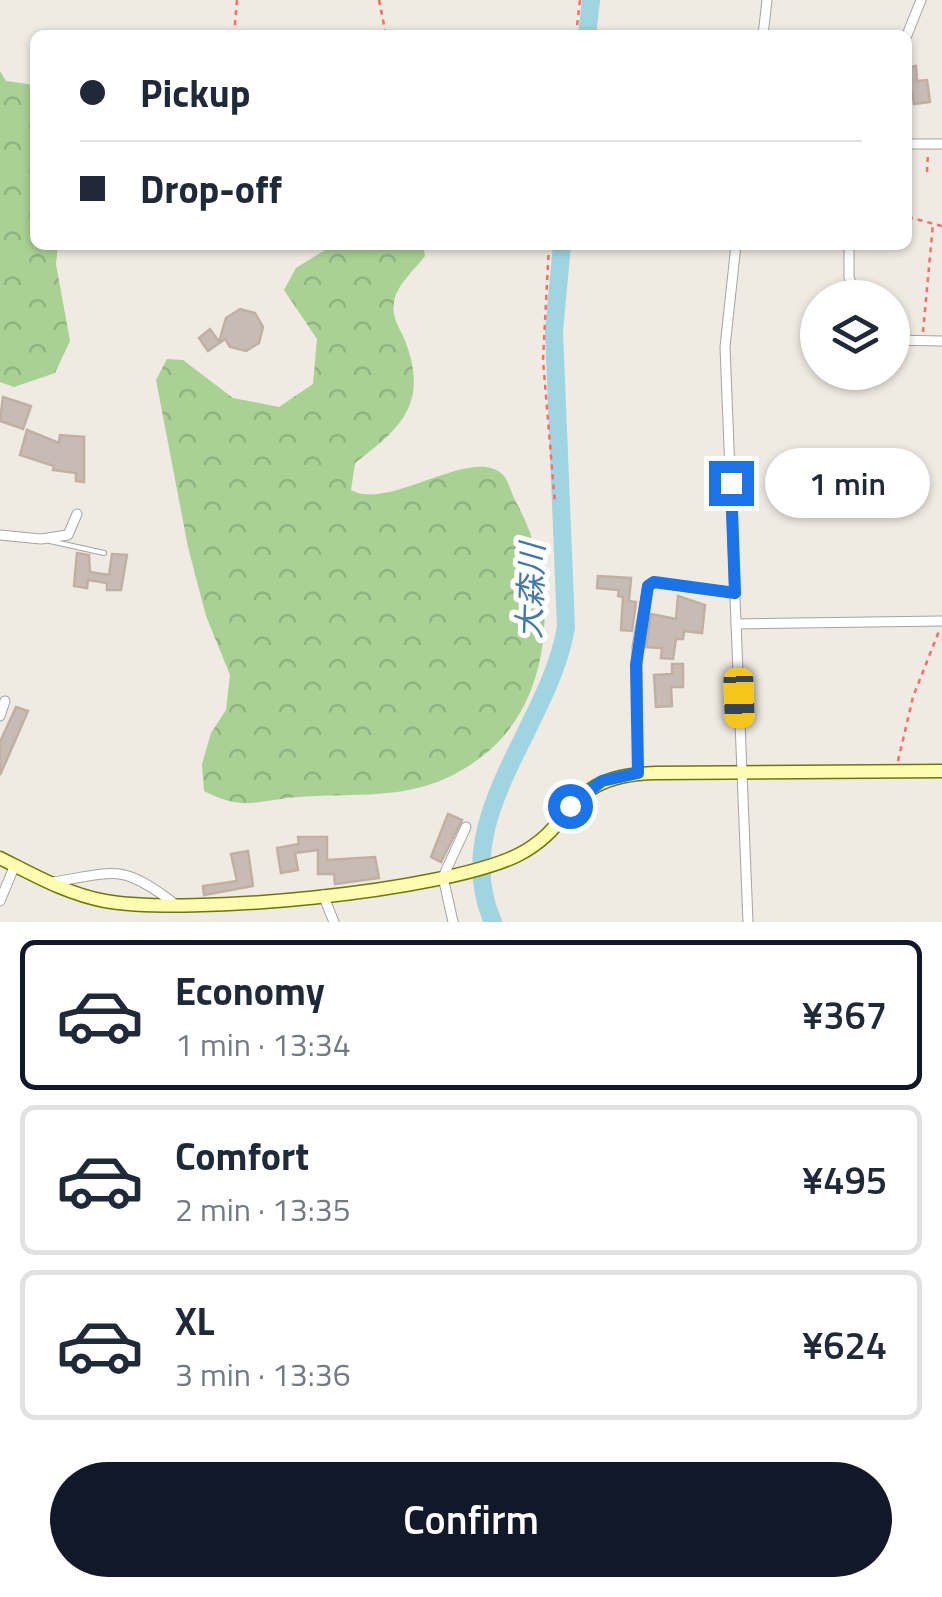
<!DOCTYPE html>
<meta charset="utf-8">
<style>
body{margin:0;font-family:"Titillium Web","Noto Sans JP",sans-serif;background:#f6f6f7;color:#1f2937;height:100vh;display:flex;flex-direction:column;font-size:38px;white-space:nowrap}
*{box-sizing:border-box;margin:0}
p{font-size:32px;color:#747a83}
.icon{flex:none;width:55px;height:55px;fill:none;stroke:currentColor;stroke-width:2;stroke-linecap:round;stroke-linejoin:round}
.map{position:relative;height:922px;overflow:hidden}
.sheet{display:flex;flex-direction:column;background:#fff;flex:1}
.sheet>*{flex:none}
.hud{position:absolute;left:30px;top:30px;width:882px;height:220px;border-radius:15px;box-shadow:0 2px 8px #0004;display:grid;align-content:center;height:220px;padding:0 50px;background:#fff}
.buttons{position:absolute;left:800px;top:280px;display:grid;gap:20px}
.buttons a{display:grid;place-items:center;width:110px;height:110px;border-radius:50%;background:#fff;box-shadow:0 2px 8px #0004;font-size:50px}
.end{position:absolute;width:45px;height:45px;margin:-22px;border:12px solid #1a73e8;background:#fff;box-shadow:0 0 0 5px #fff}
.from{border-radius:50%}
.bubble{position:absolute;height:70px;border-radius:35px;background:#fff;box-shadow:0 2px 8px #0004;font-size:32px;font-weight:600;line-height:70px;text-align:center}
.car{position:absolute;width:30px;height:60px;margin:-30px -15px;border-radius:12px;box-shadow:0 0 8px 2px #0007;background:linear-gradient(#f5c518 24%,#345 0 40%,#f5c518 0 76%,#345 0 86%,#f5c518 0)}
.hud b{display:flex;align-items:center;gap:35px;height:95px;font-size:38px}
.hud b+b{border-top:2px solid #e0e1e3}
.hud i{width:25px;height:25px;background:#1f2937}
ul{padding:18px 0 0;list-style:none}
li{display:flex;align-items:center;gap:30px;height:150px;margin:0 20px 15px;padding:0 30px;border:5px solid #e0e1e3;border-radius:15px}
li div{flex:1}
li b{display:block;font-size:38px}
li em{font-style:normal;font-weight:600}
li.active{border-color:#111827}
li>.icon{width:90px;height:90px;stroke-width:1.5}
.button{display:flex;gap:20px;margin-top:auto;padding:20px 50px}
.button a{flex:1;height:115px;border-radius:60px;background:#111827;color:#fff;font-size:40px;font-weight:600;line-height:115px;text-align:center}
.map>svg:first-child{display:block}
.forest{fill:url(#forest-crowns)}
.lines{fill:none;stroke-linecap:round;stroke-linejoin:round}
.river{stroke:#9fd4e0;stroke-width:18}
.building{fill:#c7bcb5;stroke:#c1afa3;stroke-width:2.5}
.lane-casing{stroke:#a4a4a4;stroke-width:6}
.street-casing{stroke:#a4a4a4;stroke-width:11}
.secondary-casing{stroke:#707800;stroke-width:15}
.path{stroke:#ff6c63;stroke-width:2.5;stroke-dasharray:5 5;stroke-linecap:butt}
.lane{stroke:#fff;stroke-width:4}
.street{stroke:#fff;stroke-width:9}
.secondary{stroke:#fdfdb1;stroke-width:12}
.route{stroke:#1a73e8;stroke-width:12}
.labels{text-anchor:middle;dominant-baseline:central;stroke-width:10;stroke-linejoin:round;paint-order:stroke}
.water-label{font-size:32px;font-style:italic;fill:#417aaa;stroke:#fff}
</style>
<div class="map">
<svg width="942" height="922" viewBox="0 0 942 922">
<defs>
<pattern id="forest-crowns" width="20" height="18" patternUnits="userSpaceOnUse" patternTransform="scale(2.5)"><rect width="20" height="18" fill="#a9d194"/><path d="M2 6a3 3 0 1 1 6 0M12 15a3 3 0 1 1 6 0" fill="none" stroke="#91b37f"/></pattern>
</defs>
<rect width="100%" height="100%" fill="#efeae2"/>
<g class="forest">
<path d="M0 71 6 81 35 85V245H58L56 264 70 341 55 373 14 387 0 382Z"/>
<path d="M333 245H423L425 256C415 269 396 286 394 302 391 320 402 330 407 346 428 406 398 430 355 463L351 490C388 512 474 444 503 475 509 481 511 494 516 502 559 579 558 700 480 758 420 803 367 792 299 797 256 800 245 812 204 791L202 764 211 733 226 710 230 675 206 616 188 547 156 380 167 359 183 360 233 398 279 407 313 384 317 339 284 290 296 268Z"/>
</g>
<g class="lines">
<g class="river">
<path d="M587 35 591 0"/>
<path d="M493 922C447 819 550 726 566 627L554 331 562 245"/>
</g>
</g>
<g class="building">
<path d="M916 66 917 81 927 80 930 102 914 104 912 92 908 93V67Z"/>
<path d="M240 309 255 313 263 327 259 343 246 351 230 347 225 339 208 351 199 338 210 329 219 342 226 318Z"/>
<path d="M3 397 31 406 23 429 0 421Z"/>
<path d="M27 430 59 443 60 435 84 437V482L76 481V473L53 470 54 466 20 455Z"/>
<path d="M77 553 89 555 90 572 109 575 112 554 127 555 121 590H107V583L88 580 87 588 74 586Z"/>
<path d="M598 576 631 578 629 601 636 602 632 631 621 630 623 597 618 596 619 590 597 588Z"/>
<path d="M678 596 705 605 702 633 684 631 683 639H676L673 659 661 658 662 648 646 647 651 614 676 619Z"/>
<path d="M672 664H683V687H671L672 706 656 707 654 675 672 674Z"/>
<path d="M16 707 28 711 0 775V742Z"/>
<path d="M448 814 462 820 441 862 431 857Z"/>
<path d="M298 837H327V860L375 857 379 878 335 884 334 874H318V850L295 853 298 870 281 873 277 848 299 844Z"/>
<path d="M248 851 253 886 204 895 203 886 237 881 231 854Z"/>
</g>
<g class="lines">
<defs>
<path id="lane" d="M50 541 104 553"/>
<g id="street">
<path d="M763 35 767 0"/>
<path d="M907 35 921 0"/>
<path d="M908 144H942"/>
<path d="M736 245 725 347 748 922"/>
<path d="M849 245V277L856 298"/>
<path d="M892 340 942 341"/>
<path d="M0 535 41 539 68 535 77 514"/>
<path d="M736 624 942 621"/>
<path d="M0 716 5 701"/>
<path d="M638 773 637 647 648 586 653 582 735 593"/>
<path d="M53 882C116 872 121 863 175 904"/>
<path d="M323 895 334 922"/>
<path d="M0 901 15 865"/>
<path d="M453 922 443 877 466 827"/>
</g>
<path id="secondary" d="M0 858C34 875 67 894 105 901 188 916 443 892 518 855 579 824 563 775 656 773L942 771"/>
</defs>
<use href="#lane" class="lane-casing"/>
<use href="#street" class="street-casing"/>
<use href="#secondary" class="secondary-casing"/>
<g class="path">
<path d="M379 0 386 35"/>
<path d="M234 35 237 0"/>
<path d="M576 35 580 0"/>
<path d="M927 172 928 152"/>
<path d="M908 217 942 226"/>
<path d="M549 245 543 360 555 504"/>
<path d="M923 332 933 224"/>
<path d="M898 761 913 697 939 631"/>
</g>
<use href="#lane" class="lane"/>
<use href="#street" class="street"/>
<use href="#secondary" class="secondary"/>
</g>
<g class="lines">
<path class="route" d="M570 806 602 781 638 773 636 665 648 586 654 582 735 593 731 483"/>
</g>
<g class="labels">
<g class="water-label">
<text transform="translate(530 591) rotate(-88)">大森川</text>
</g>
</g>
</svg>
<div class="buttons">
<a><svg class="icon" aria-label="layers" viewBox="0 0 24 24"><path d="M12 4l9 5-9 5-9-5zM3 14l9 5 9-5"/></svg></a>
</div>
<i class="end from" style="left:570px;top:806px"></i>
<i class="end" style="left:731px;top:483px"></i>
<div class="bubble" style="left:765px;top:448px;width:165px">1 min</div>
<i class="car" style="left:739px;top:698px;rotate:178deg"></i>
<div class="hud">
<b><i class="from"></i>Pickup</b>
<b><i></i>Drop-off</b>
</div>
</div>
<section class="sheet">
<ul>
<li class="active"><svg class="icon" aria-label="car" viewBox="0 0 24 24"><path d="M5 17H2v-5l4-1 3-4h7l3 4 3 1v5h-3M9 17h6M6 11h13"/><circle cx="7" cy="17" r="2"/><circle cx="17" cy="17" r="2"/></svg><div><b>Economy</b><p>1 min · 13:34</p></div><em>¥367</em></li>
<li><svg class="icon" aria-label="car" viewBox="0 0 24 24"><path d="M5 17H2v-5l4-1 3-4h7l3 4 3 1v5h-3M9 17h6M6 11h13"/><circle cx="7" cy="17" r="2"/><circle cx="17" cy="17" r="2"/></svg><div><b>Comfort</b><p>2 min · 13:35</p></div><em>¥495</em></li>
<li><svg class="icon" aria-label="car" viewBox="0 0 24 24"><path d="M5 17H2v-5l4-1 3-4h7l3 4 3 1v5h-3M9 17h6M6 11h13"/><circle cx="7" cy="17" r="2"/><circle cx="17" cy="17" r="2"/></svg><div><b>XL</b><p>3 min · 13:36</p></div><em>¥624</em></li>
</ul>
<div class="button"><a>Confirm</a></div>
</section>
